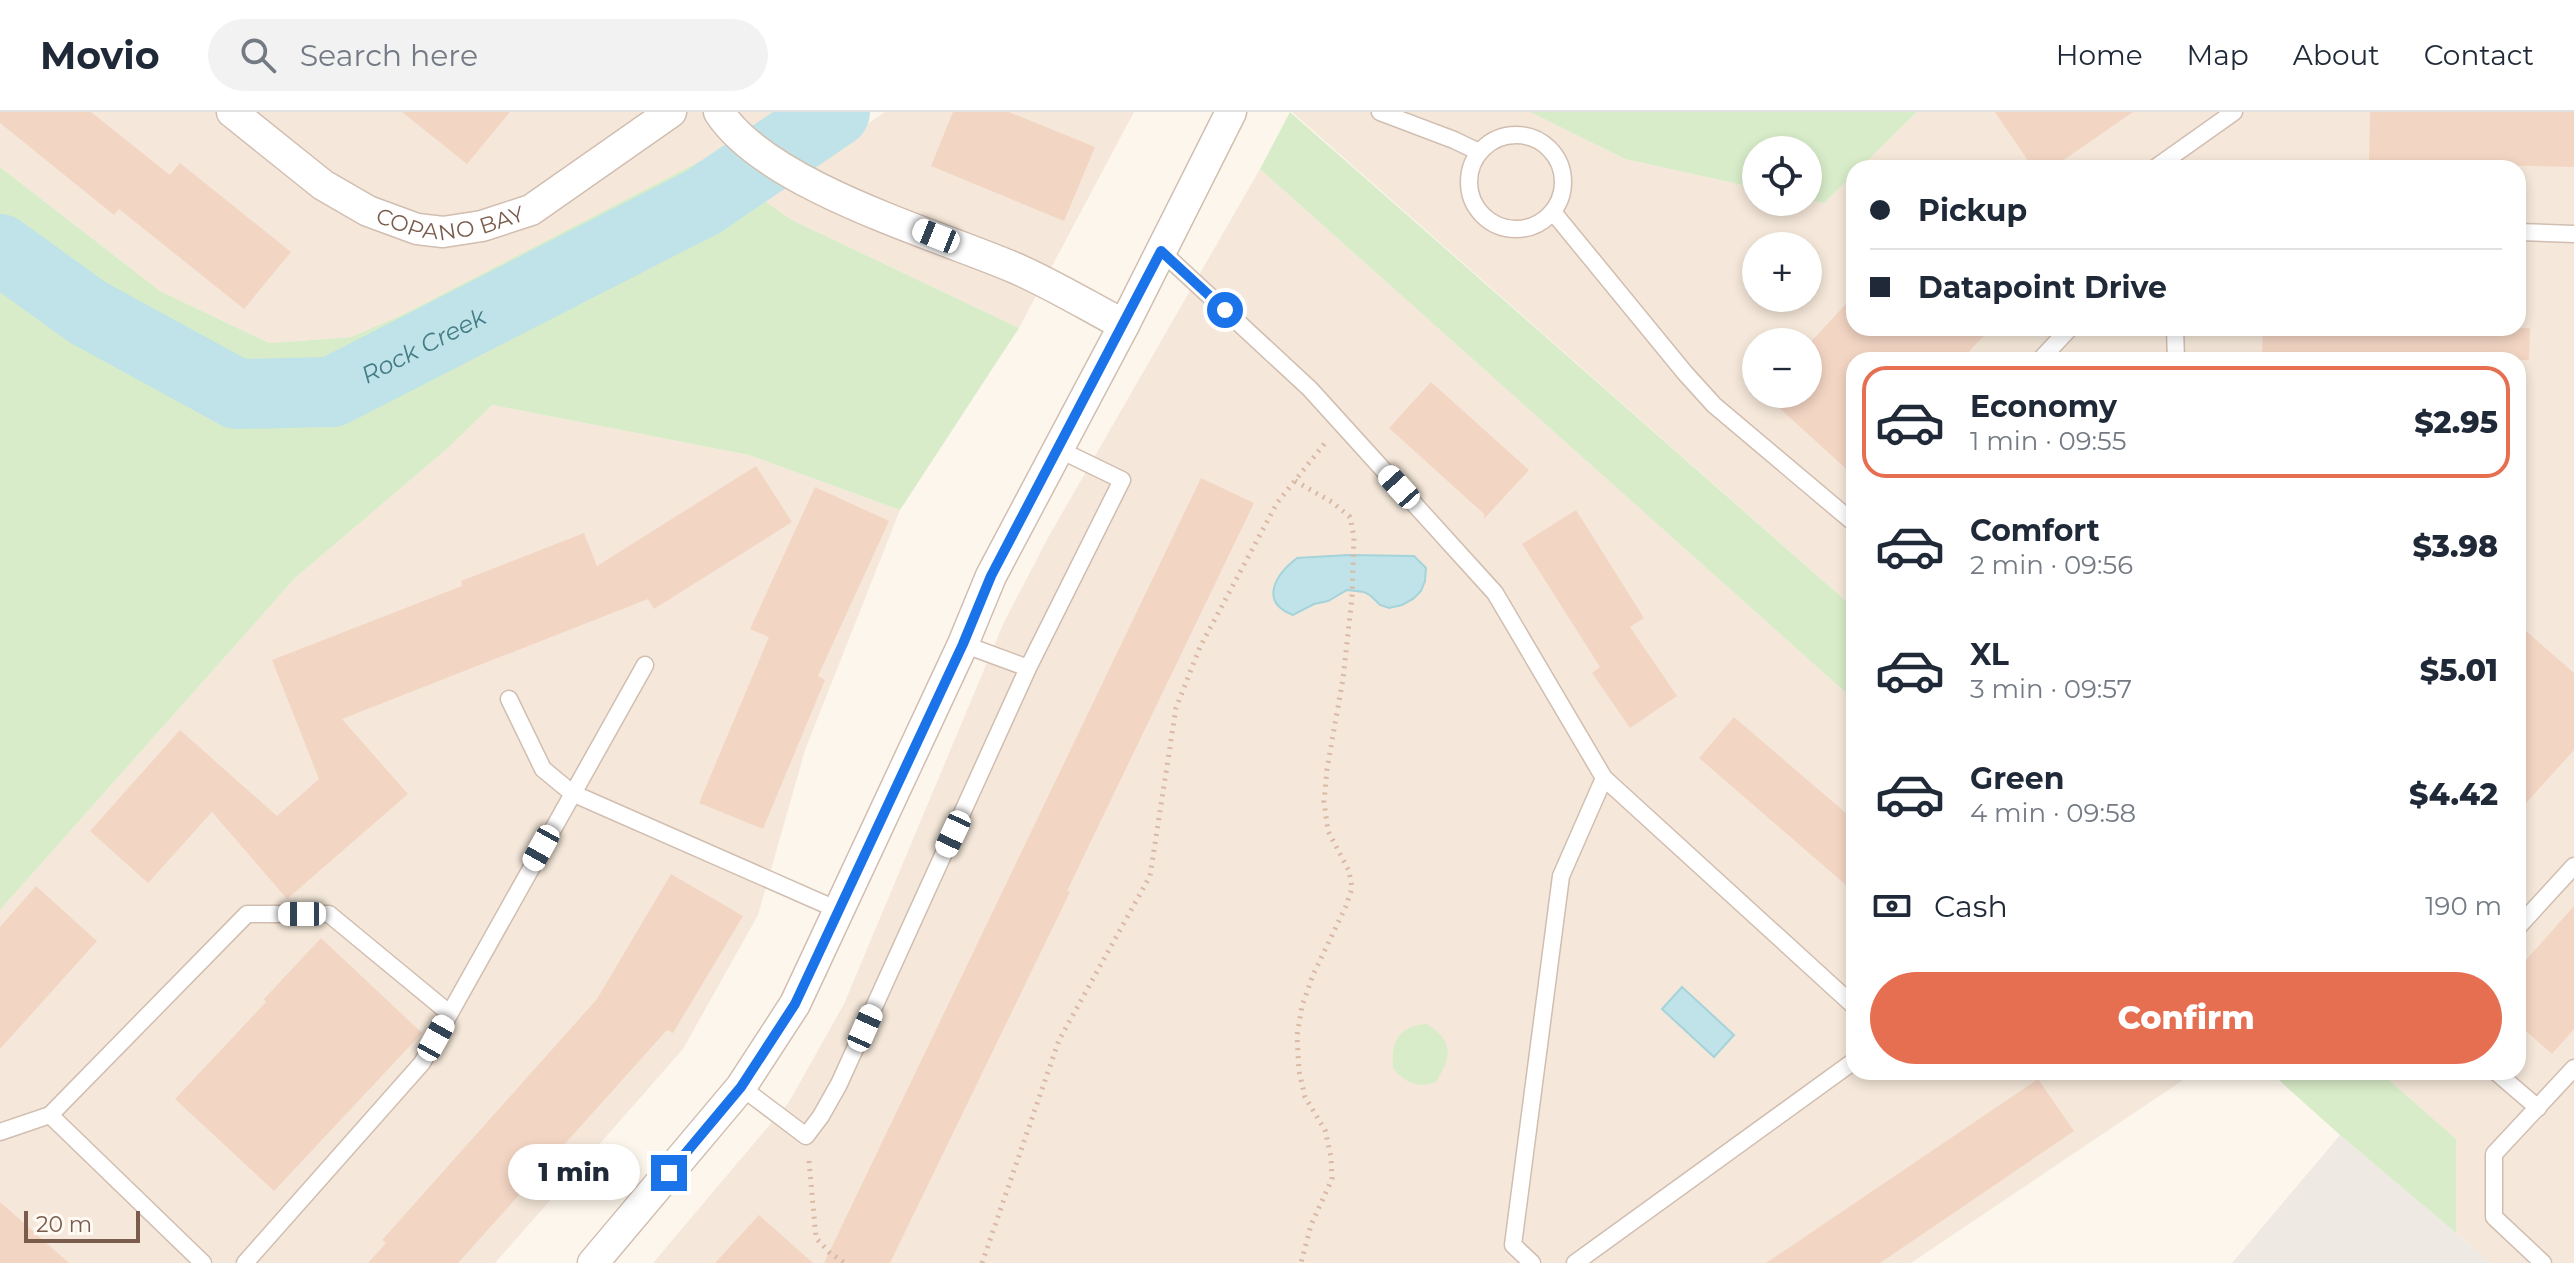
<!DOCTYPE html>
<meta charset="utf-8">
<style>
body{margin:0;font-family:Montserrat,sans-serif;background:#f2f2f3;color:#1f2937;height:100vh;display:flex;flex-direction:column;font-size:30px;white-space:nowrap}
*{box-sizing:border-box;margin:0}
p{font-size:26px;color:#747a83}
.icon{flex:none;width:44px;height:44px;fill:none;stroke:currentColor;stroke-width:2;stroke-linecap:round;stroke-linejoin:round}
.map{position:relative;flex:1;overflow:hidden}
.side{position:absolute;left:1846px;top:240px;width:680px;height:728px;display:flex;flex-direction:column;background:#fff;border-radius:24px;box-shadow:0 4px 12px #0003}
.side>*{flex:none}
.hud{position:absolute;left:1846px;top:48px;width:680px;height:176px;border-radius:24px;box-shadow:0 4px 12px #0003;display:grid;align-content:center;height:176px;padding:0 24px;background:#fff}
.fabs{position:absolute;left:1742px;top:24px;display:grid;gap:16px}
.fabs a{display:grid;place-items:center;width:80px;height:80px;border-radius:50%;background:#fff;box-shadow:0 4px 12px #0003;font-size:40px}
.scale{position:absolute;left:24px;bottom:20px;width:116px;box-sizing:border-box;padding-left:8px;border:4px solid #7a5c4d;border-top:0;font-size:22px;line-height:28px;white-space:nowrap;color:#7a5c4d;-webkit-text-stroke:6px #fffaf3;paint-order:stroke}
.end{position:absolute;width:36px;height:36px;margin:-18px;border:10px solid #1a73e8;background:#fff;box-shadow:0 0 0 4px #fff}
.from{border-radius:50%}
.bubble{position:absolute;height:56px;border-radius:28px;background:#fff;box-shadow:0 4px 12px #0003;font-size:26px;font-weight:800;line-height:56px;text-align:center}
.car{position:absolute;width:24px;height:48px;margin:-24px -12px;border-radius:10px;box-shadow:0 0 6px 2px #0007;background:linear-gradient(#fff 24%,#345 0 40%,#fff 0 76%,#345 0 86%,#fff 0)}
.hud b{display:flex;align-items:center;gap:28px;height:76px;font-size:30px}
.hud b+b{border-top:2px solid #e0e1e3}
.hud i{width:20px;height:20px;background:#1f2937}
ul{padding:14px 0 0;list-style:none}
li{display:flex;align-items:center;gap:24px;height:112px;margin:0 16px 12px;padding:0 8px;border:4px solid transparent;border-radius:24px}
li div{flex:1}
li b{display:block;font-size:30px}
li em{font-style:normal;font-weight:800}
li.current{border-color:#e76f51}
li>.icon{width:72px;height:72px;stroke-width:1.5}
.pay{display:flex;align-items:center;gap:20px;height:88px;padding:0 24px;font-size:30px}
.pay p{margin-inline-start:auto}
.cta{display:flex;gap:16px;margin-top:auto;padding:16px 24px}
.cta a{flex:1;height:92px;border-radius:48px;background:#e76f51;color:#fff;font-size:32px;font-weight:800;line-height:92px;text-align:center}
header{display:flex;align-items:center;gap:48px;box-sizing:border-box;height:112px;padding:0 40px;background:#fff;border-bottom:2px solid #e0e1e3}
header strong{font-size:38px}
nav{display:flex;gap:44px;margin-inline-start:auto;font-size:28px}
.search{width:560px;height:72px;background:#f2f2f3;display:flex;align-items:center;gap:20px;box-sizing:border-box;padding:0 28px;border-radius:44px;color:#747a83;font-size:30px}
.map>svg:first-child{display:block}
.residential{fill:#f5e8da;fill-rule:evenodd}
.industrial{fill:#efe9e4}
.green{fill:#d8ecc9}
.water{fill:#bfe3e8;stroke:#a5d3da;stroke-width:2}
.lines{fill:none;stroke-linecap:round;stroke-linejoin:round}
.river{stroke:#bfe3e8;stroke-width:70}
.building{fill:#f3d5c3}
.service-casing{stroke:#d1beb0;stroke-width:19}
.minor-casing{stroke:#d1beb0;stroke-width:33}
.path{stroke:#d9b8a5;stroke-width:5;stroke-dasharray:2 6;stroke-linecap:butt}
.service{stroke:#fff;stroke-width:16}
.minor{stroke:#fff;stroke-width:30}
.route{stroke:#1a73e8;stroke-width:10}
.labels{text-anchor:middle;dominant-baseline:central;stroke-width:7;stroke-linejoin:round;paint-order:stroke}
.street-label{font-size:22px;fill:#7a5c4d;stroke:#fffaf3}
.water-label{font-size:24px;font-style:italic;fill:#437c86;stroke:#fffaf3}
</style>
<header>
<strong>Movio</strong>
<div class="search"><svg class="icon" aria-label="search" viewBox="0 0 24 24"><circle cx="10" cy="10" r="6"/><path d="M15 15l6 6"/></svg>Search here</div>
<nav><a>Home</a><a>Map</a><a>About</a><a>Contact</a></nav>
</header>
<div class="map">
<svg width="2574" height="1151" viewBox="0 0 2574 1151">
<rect width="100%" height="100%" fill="#fdf6ec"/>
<g class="residential">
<path d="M0 0H793L776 14 820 44 885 0H1134L1019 216 792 108 704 47 406 201 351 225 269 231 160 179 0 55Z"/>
<path d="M1292 0H1530L1625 47 1756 76V90H1808V88L1824 91 1854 62V216H2518V56H1860L1917 0H2574V1151H2490L2456 1121V1027L2380 960H2518V248H1854V496ZM1756 134H1808V186H1756ZM1756 230H1808V282H1756Z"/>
<path d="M1260 57 1854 588V960H2195L1911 1151H653L789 990 844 892 1004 510 1049 424Z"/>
<path d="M492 293 749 343 900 398 805 638 758 803 683 937 495 1151H0V798L295 466 448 336Z"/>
</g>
<path class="industrial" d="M2340 1023 2456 1121 2490 1151H2232Z"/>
<g class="green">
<path d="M1290 0 1854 496V588L1260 57Z"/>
<path d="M1530 0H1917L1860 56H1854V62L1824 91 1808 88V38H1756V76L1625 47Z"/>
<path d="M704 47 792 108 1019 216 900 398 749 343 492 293 448 336 295 466 0 798V55L160 179 269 231 351 225 406 201Z"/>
<path d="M1427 912C1454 930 1452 944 1436 970 1418 977 1404 970 1393 956 1391 929 1398 914 1427 912Z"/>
<path d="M2270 960H2380L2456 1027V1121L2340 1023Z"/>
</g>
<g class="water">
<path d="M1348 443 1414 444 1426 456 1425 469 1421 479 1413 487 1402 493 1389 496 1380 493 1371 484 1364 480 1347 478 1328 489 1314 492 1293 503C1259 490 1275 463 1297 446Z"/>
<path d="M1682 875 1734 923 1714 945 1662 897Z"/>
</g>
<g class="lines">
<path class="river" id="s1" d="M0 137 87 200 237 282 332 280 703 90 835 0"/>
</g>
<g class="building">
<path d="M0 0H91L170 63 180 51 291 140 244 197 119 97 114 103 0 11Z"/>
<path d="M402 0H510L467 52Z"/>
<path d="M953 0H1009L1095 35 1064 109 931 54Z"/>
<path d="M1995 0H2133L2052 56H2033Z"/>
<path d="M2370 0H2574V55L2369 50Z"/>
<path d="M1854 183V216H1991L1961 248H1854V364L1764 282H1808V233Z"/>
<path d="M2263 216H2530L2529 248H2262Z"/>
<path d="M1431 270 1529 358 1484 407V402L1389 316Z"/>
<path d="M756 354 792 410 654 497 648 487 342 607 408 682 287 787 212 700 148 771 90 719 180 618 277 704 319 667 272 548 462 474 461 469 584 421 597 454Z"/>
<path d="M1201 366 1254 391 1067 779 1070 780 890 1151H824Z"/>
<path d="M815 375 889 409 818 564 825 568 763 717 699 691 769 525 750 517Z"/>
<path d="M1576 398 1644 506 1630 515 1677 584 1630 616 1592 561 1600 555 1522 432Z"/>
<path d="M2518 512 2574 561V638L2518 700Z"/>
<path d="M1734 605 1854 708V780L1699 646Z"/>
<path d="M671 762 743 804 673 921 667 918 458 1151H368L386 1131 382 1128 597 887Z"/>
<path d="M36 774 97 829 0 937V815Z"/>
<path d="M2574 794V917L2552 942 2518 912V857Z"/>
<path d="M321 826 422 921 274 1079 175 987 266 890 264 887Z"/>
<path d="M2038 967 2074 1019 1880 1151H1766Z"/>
<path d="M0 1090 69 1151H0Z"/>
<path d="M759 1103 813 1151H715Z"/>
</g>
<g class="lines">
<defs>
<g id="service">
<path d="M1380 0 1454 28 1479 40"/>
<circle cx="1516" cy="70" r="47"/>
<path d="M2155 56 2234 0"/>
<path d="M1553 100 1685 261 1714 293 1854 411"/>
<path d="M2518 120 2574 122"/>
<path d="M1161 139 1310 277 1495 481 1604 666 1854 894"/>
<path d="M2175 216 2176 248"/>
<path d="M2040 248 2070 216"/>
<path d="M963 532 1028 556"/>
<path d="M509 587 543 657 572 681 838 798"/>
<path d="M2518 815 2574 754"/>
<path d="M2496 960 2538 996"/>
<path d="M741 975 806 1024 821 1004 839 972 1028 556 1122 368 1058 337"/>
<path d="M50 1003 203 1151"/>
<path d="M0 1020 50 1003 247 802H329L449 901"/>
<path d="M245 1151 422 951 645 553"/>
<path d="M1532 1151 1513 1133 1561 764 1604 666"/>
<path d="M1575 1151 1854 949"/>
<path d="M2543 1151 2494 1105V1042L2574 956"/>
</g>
<g id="minor">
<path id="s2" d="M232 0 323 73 368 99 417 117 443 120 482 114 531 98 671 0"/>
<path d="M719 0C767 74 933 121 1015 156 1052 172 1088 194 1124 213"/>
<path d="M593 1151 741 975 795 892 963 532 991 464 1124 213 1231 0"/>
</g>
</defs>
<use href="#service" class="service-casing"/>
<use href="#minor" class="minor-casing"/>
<g class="path">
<path d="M1295 369 1332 390 1350 405 1354 425 1352 485 1343 567 1327 657 1324 690 1328 719 1349 759 1352 776 1346 794 1313 863 1302 894 1297 924 1299 959 1305 985 1325 1018 1331 1045 1332 1067 1311 1113 1301 1151"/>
<path d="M809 1049 816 1126 830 1141 845 1151"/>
<path d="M982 1151 1059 928 1150 764 1176 596 1200 535 1277 391 1325 331"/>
</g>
<use href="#service" class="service"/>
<use href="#minor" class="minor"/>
</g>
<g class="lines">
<path class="route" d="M669 1061 741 975 795 892 963 532 991 464 1161 139 1225 198"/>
</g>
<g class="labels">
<g class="street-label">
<text stroke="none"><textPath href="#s2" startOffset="254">COPANO BAY</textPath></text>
</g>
<g class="water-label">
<text stroke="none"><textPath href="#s1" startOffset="476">Rock Creek</textPath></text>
</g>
</g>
</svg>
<div class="fabs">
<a><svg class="icon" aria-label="locate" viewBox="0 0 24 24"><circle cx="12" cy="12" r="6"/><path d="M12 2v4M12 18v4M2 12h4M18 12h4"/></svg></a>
<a>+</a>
<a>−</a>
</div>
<div class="scale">20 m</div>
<i class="end from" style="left:1225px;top:198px"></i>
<i class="end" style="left:669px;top:1061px"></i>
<div class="bubble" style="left:508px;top:1032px;width:132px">1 min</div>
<i class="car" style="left:936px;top:124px;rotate:292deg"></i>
<i class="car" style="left:1399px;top:375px;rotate:318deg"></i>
<i class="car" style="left:953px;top:722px;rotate:205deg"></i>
<i class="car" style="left:541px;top:736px;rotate:209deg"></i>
<i class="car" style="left:302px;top:802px;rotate:270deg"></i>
<i class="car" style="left:865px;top:916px;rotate:24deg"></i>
<i class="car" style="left:436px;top:926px;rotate:29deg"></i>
<div class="hud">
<b><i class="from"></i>Pickup</b>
<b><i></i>Datapoint Drive</b>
</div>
<section class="side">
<ul>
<li class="current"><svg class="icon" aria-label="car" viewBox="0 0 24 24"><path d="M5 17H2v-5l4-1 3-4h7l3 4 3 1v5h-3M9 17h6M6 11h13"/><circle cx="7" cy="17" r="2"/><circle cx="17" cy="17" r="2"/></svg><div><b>Economy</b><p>1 min · 09:55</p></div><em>$2.95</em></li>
<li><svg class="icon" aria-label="car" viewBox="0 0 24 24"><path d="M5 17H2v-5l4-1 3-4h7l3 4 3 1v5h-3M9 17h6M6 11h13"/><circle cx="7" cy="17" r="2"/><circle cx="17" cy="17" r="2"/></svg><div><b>Comfort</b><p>2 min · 09:56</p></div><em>$3.98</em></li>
<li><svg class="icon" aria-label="car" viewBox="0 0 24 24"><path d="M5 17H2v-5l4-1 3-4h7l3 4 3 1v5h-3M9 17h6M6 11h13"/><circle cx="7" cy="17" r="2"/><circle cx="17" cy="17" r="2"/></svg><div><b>XL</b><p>3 min · 09:57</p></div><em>$5.01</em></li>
<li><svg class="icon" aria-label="car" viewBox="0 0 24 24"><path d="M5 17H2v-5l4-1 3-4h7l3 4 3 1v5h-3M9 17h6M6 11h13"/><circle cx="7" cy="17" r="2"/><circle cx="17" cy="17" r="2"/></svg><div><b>Green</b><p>4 min · 09:58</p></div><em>$4.42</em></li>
</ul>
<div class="pay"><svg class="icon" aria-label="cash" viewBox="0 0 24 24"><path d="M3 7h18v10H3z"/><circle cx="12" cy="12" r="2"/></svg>Cash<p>190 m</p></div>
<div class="cta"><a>Confirm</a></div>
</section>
</div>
